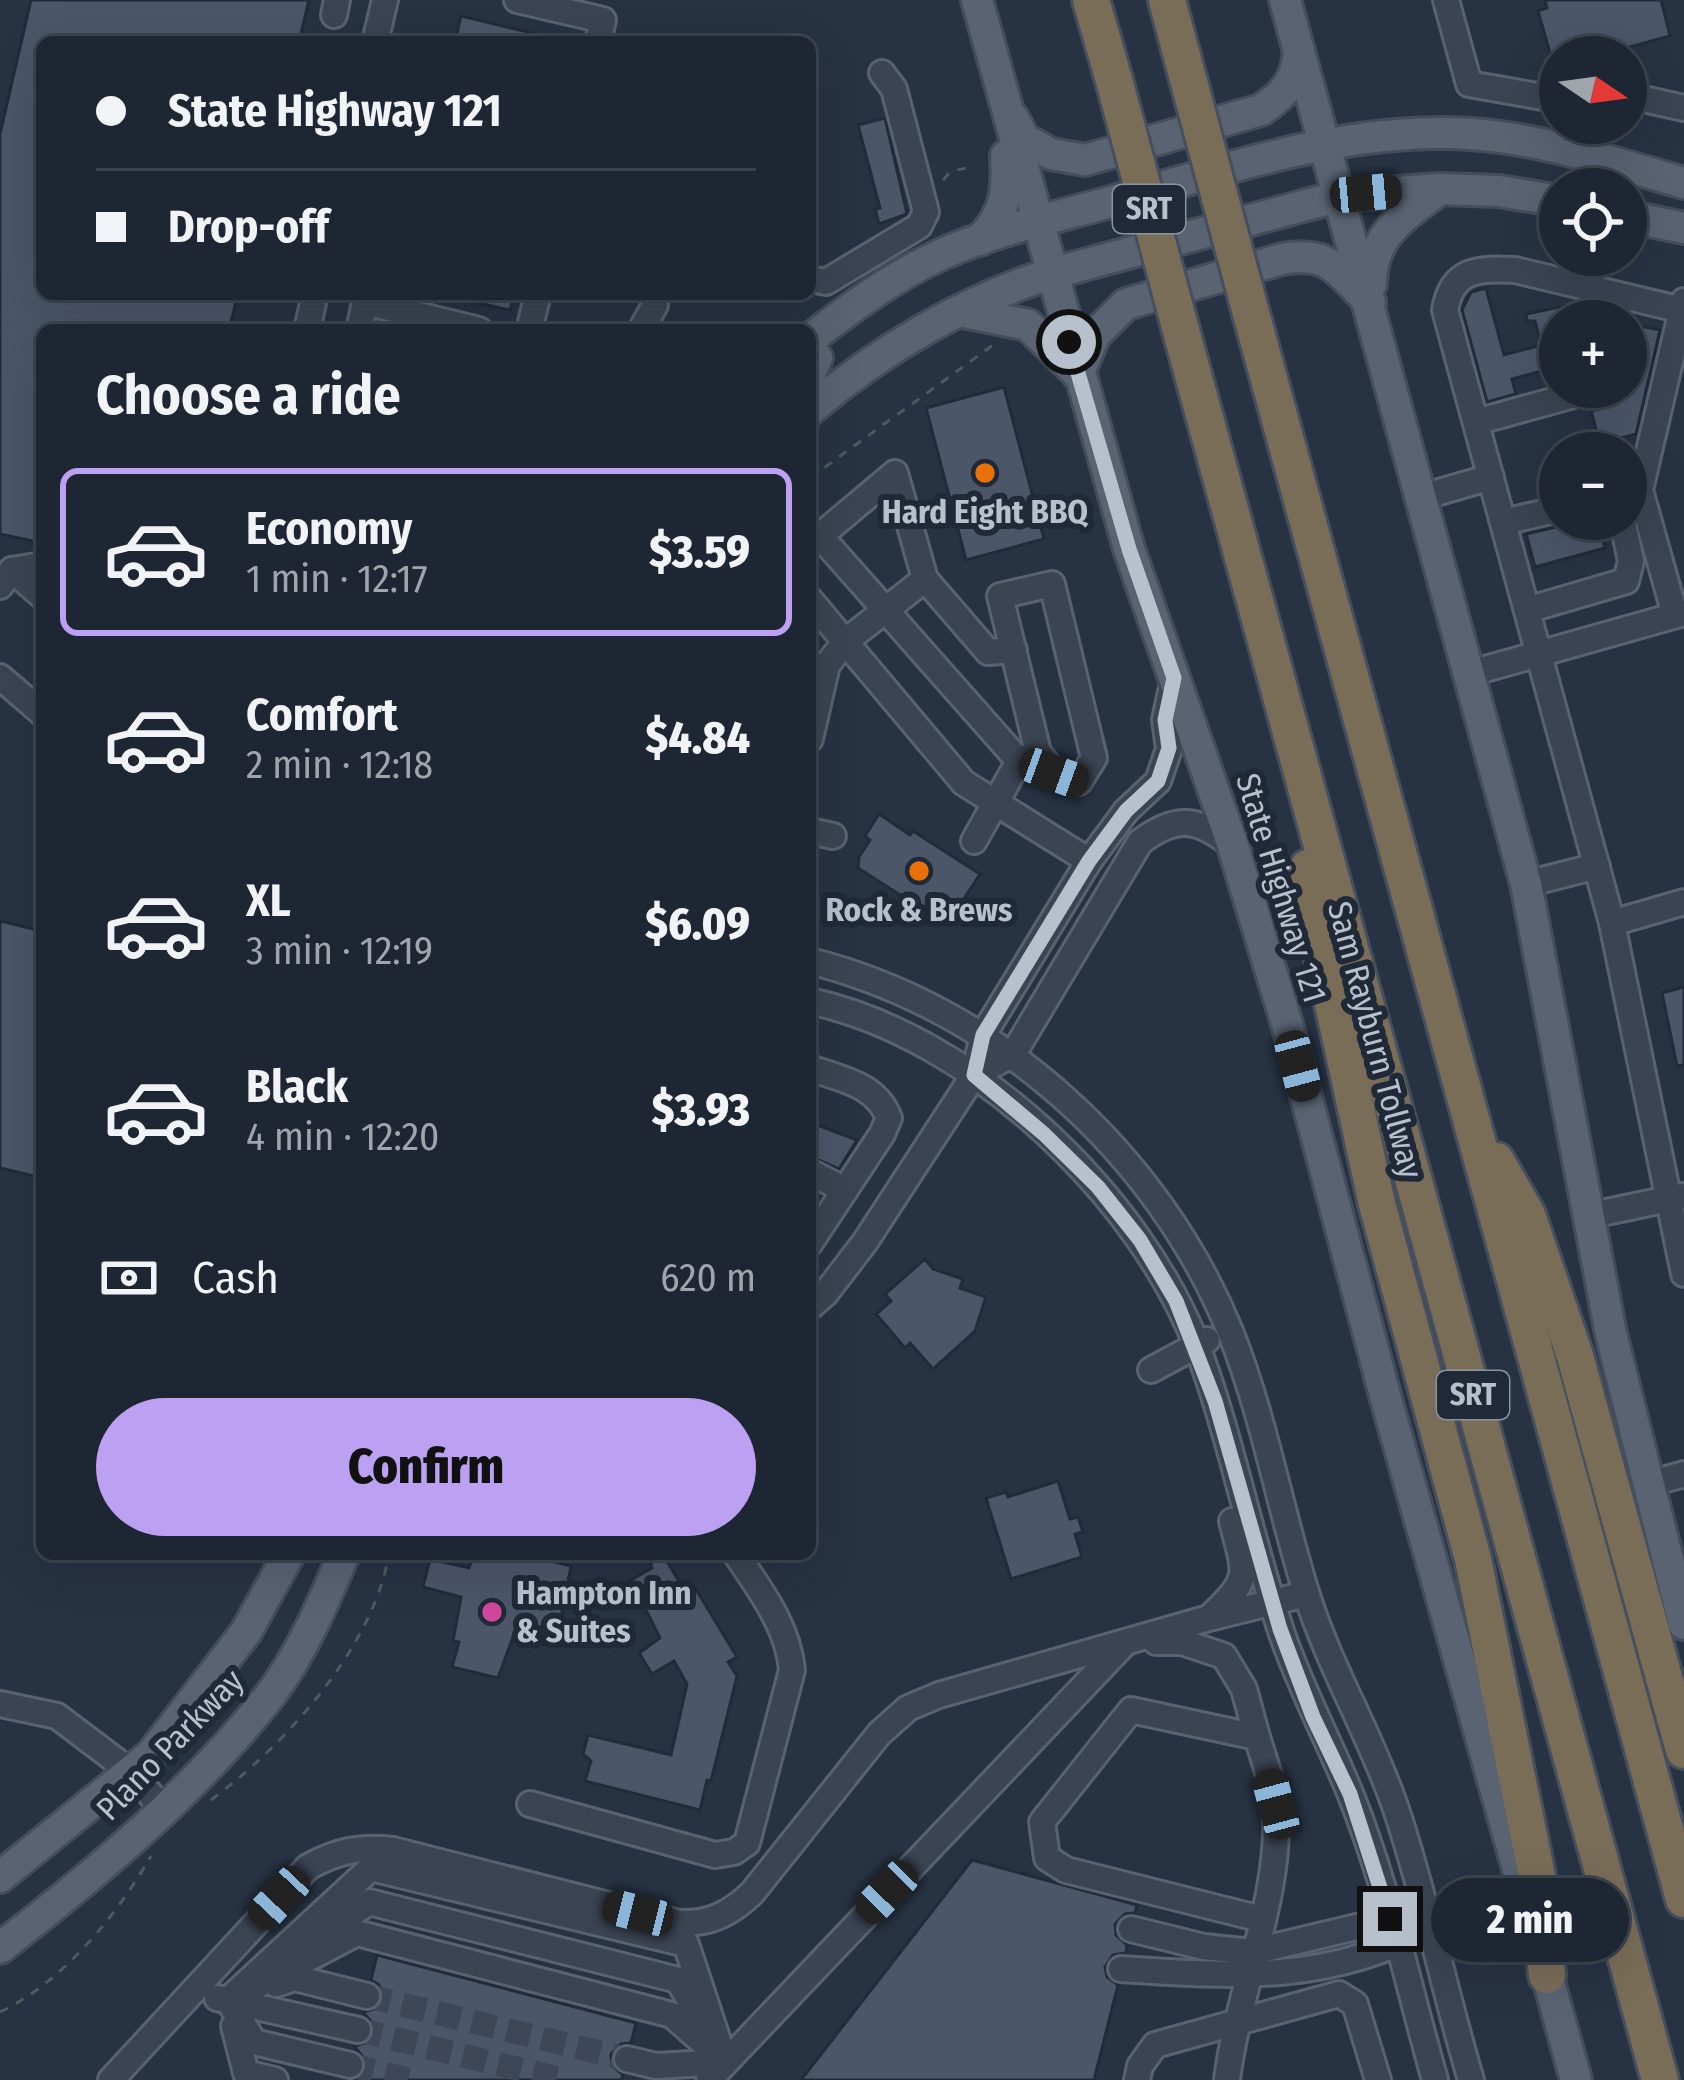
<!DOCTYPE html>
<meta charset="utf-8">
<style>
body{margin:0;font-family:"Fira Sans Condensed",sans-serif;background:#2a323e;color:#f1f3f6;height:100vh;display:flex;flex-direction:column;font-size:45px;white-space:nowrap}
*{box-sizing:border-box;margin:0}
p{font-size:39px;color:#a0a5ac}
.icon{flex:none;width:66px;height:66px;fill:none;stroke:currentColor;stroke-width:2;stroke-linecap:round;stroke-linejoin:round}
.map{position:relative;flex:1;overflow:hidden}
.details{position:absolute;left:36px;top:324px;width:780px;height:1236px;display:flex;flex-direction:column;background:#1d2632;border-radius:18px;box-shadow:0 12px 48px #0002,0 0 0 3px #3b434d}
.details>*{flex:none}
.guide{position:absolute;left:36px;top:36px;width:780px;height:264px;border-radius:18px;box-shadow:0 12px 48px #0002,0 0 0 3px #3b434d;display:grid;align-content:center;height:264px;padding:0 60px;background:#1d2632}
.needle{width:78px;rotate:103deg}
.fabs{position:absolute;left:1539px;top:36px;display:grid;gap:24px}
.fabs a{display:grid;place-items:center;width:108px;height:108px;border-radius:50%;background:#1d2632;box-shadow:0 12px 48px #0002,0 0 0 3px #3b434d;font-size:60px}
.end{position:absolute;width:54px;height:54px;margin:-27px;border:15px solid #b8c0cc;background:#111;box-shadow:0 0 0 6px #111}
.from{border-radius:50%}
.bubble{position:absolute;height:84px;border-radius:42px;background:#1d2632;box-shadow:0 12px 48px #0002,0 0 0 3px #3b434d;font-size:39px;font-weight:800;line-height:84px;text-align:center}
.car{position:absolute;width:36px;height:72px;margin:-36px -18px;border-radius:15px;box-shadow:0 0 9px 3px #0007;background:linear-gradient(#222 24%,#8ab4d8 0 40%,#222 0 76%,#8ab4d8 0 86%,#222 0)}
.guide b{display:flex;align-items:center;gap:42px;height:114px;font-size:45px}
.guide b+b{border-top:3px solid #3b434d}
.guide i{width:30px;height:30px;background:#f1f3f6}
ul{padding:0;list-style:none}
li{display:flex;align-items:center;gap:36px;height:168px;margin:0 24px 18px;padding:0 36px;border:6px solid transparent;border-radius:18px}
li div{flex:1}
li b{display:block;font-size:45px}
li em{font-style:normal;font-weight:800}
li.on{border-color:#bca0f2}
li>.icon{width:108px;height:108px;stroke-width:1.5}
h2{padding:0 60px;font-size:54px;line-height:144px}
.pay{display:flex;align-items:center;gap:30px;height:132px;padding:0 60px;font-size:45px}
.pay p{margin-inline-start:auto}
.cta{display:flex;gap:24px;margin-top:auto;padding:24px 60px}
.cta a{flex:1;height:138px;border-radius:72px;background:#bca0f2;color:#111;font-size:48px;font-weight:800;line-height:138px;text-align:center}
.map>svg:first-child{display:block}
.building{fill:#4b5669;stroke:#222b3a;stroke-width:3}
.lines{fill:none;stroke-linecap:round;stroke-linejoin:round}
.minor-tunnel{stroke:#3d4758;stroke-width:24;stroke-dasharray:24 12;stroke-linecap:butt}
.minor-casing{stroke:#596270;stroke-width:30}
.major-casing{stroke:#454d5c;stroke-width:36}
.highway-casing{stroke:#464f5d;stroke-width:42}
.path{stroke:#475d60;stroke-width:3;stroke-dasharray:9 9;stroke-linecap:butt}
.minor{stroke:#3b4453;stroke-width:24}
.major{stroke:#596372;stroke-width:30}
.highway{stroke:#796d58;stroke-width:36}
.highway-bridge-casing{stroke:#464f5d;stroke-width:42;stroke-linecap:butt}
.highway-bridge{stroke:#796d58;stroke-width:36}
.route{stroke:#b8c0cc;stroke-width:15}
.food-dot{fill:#e8710a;stroke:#202938;stroke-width:4.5}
.hotel-dot{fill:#d1479c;stroke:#202938;stroke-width:4.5}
.labels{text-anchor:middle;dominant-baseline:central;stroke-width:12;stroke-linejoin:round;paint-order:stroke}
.shield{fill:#202938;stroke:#8a93a0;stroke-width:3}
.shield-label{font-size:30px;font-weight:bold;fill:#b8c0cc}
.poi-label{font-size:33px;font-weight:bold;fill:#b8c0cc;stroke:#202938}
.street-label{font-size:33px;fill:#b8c0cc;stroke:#202938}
</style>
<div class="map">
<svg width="1684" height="2080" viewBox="0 0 1684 2080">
<rect width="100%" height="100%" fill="#273243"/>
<g class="building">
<path d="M31 0H309L299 42H42V294H238L229 330H42V543L0 534V134Z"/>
<path d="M1545 0H1661L1670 36 1615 51 1617 57H1551L1538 11 1547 8Z"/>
<path d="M461 16 544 36V42H455Z"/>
<path d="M885 118 907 214 879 224 875 209 880 208 858 125Z"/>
<path d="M1486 288 1504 355 1541 345 1535 321H1527L1526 314 1564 306 1592 321H1560V366L1512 379 1516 394 1487 402 1462 310 1471 292Z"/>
<path d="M469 294H514L510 310 469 301Z"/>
<path d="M1635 325 1660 330 1636 434 1600 444 1591 411 1617 404 1621 387H1626V364Z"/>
<path d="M1004 387 1044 539 966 560 926 408Z"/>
<path d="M1573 519H1597L1605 548 1535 567 1526 534 1564 525Z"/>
<path d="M879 814 910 835 913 831 980 874 947 925 858 868 859 857 870 840 865 836Z"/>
<path d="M0 921 42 931V1178L0 1168Z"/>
<path d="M1684 987V1065L1677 1066 1662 993Z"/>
<path d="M815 1124 857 1140 839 1169 810 1156Z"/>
<path d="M925 1259 933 1269 963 1279 960 1288 986 1297 975 1331 933 1369 910 1343 905 1348 876 1314 891 1301 885 1294Z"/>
<path d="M1058 1481 1070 1519 1078 1517 1083 1532 1075 1534 1082 1557 1011 1579 986 1498 1006 1492 1008 1497Z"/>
<path d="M474 1554H535L534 1557 571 1566 556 1643 552 1646 513 1637 498 1678 452 1667 459 1642 453 1641 461 1597 423 1587 430 1559 469 1568Z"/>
<path d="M663 1555 685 1591 694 1586 737 1657 728 1662 737 1676 711 1781 707 1780 700 1810 585 1781 591 1761 583 1754 588 1735 671 1755 687 1684 674 1661 652 1674 639 1653 660 1638 631 1580 652 1568 650 1564Z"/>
<path d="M972 1860 1137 1905 1135 1913 1125 1914 1115 1924 1116 1935 1127 1945 1126 1953 1113 1955 1105 1967 1107 1977 1118 1985 1094 2080H801Z"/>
<path d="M377 1955 636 2023 631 2043 621 2044 611 2054 612 2065 623 2075 621 2080H356L366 2070V2061L354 2046 369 2042 374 2032 373 2024 363 2012 378 2008 383 1999 379 1985 371 1980Z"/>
</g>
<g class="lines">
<g class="minor-tunnel">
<path d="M367 1996 627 2059"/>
<path d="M358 2030 564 2080"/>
<path d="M350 2065 410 2080"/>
</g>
<defs>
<g id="minor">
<path d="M517 0 603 20 598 42"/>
<path d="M1446 0 1469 84 1560 100"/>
<path d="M334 15 337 0"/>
<path d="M375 42 385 0"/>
<path d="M1626 95 1684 108"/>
<path d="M810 279 826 282 919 226 926 212 894 89 882 73"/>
<path d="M1682 310 1515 270C1478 268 1452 269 1445 310L1612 923 1684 1274"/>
<path d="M307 330 315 294"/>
<path d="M359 330 365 302 479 330"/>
<path d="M529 330 538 294"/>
<path d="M641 330 655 305"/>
<path d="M1476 422 1588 391 1591 387"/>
<path d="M1422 497 1491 477"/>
<path d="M1503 522 1560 509"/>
<path d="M12 570 42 596"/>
<path d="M1052 584 1094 758 1079 782 1054 773 1038 752 1000 596Z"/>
<path d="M0 586 12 570 42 565"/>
<path d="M810 600 964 783 1089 861"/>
<path d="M1527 610 1626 581 1631 561 1622 519"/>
<path d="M1675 615 1640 490 1684 301"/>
<path d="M1014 650 988 652 925 579 895 473 820 536 1019 761 1038 752"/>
<path d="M1471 673 1684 613"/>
<path d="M0 677 42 713"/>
<path d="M810 739 827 665 846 641 925 579"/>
<path d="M810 831 833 836"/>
<path d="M974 841 1019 761"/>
<path d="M1526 884 1597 866"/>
<path d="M1612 923 1684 902"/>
<path d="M810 961C997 1008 1157 1153 1230 1331 1264 1416 1279 1505 1306 1592 1329 1667 1371 1735 1396 1809 1426 1898 1444 1990 1471 2080"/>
<path d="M810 1001C972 1036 1138 1194 1197 1346 1232 1440 1250 1539 1282 1634 1301 1689 1328 1739 1350 1793 1387 1884 1408 1985 1435 2080"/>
<path d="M810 1068C841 1079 876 1084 889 1118L882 1134 810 1243"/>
<path d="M974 1075 1013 1054 1140 842C1177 814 1198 818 1233 846"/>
<path d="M810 1172 845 1190"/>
<path d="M1592 1215 1683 1196"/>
<path d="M810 1307 825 1294 865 1242 974 1075 983 1035 1089 861 1126 811 1158 781 1169 749 1165 720 1174 678"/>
<path d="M1151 1370 1207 1340"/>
<path d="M1649 1484 1684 1474"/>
<path d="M1211 1616C1253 1577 1245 1574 1232 1521"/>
<path d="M1156 1642H1182L1224 1656 1244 1689 1257 1737"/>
<path d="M0 1704 57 1716 131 1772 164 1810"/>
<path d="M530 1804 715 1855 734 1852 747 1843 792 1670C788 1626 760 1590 736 1554"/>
<path d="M1131 1929 1204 1947 1252 1952 1390 1919 1404 1922"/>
<path d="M301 1949 369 1902 678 1980 697 2013"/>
<path d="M1121 1969C1230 1976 1332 1984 1430 1927"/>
<path d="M276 1984 295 1978 367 1996"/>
<path d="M258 1985 357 1933 672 2015 723 2060"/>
<path d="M217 1998 358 2030"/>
<path d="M228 2000 371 1868 686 1944 725 2062"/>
<path d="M228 2000 254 2042 350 2065"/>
<path d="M234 2026 246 2073 275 2080"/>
<path d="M627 2059 656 2066 725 2062"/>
<path d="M111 2080 308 1867C337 1851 360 1846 393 1850L679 1923C710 1924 730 1914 752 1893L879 1734 908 1708 939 1695 1209 1618 1306 1594"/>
<path d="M709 2080 1123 1645"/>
<path d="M1137 2080 1140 2066 1155 2045 1339 1994 1355 2004 1378 2080"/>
<path d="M1227 2080C1238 1990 1280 1901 1276 1811 1274 1786 1264 1760 1257 1737L1131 1710 1042 1822 1047 1858 1066 1870 1261 1919"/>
</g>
<g id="major">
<path d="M977 0 1129 549 1233 846 1287 1024 1386 1399 1527 1901"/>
<path d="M1285 0 1526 884 1611 1334 1684 1624"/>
<path d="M1013 118 1024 139 1051 154 1085 160 1261 110C1285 94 1297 80 1299 50"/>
<path d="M1626 216 1684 228"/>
<path d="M980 240C1006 213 1008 193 1006 156"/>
<path d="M1371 284C1371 235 1404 216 1440 189"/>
<path d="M959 311 1028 325 1074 370"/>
<path d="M810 339C850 308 894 276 940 255 995 230 1057 217 1114 201 1230 168 1349 126 1471 134 1544 139 1614 163 1684 183"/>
<path d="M810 350 817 358 810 374"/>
<path d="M1078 375 1095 335 1126 304 1282 259C1331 251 1337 271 1370 302"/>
<path d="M810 410C878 351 964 301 1050 274L1340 196 1440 189 1499 191 1560 201"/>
<path d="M0 1877 151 1755 246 1632 289 1554"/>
<path d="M0 1948C97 1873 195 1791 271 1694 302 1653 324 1601 344 1554"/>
<path d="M1541 1953 1576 2080"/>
</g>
<g id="highway">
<path d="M1091 0 1114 80"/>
<path d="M1167 0 1183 60"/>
<path d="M1252 317 1684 1899"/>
<path d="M1183 338 1660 2080"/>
<path d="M1308 868 1317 931 1377 1204 1473 1559 1537 1876 1547 1975"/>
<path d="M1496 1161 1527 1215 1575 1356 1684 1750"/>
</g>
</defs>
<use href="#minor" class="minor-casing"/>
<use href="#major" class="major-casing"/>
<use href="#highway" class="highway-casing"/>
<g class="path">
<path d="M943 180 951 171 972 167"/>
<path d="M810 478 993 345"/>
<path d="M211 1800C284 1746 373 1648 389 1554"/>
<path d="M0 2012C63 1982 117 1915 151 1856"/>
</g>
<use href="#minor" class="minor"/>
<use href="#major" class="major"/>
<use href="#highway" class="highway"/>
<defs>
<g id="highway-bridge">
<path d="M1183 60 1252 317"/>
<path d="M1114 80 1183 338"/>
</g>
</defs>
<use href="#highway-bridge" class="highway-bridge-casing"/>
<use href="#highway-bridge" class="highway-bridge"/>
</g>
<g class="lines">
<path class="route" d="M1069 342 1129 549 1174 678 1165 720 1169 748 1158 781 1126 811 1089 861 983 1035 974 1075 1044 1134 1098 1187 1140 1240 1176 1301 1215 1401 1280 1629 1313 1717 1350 1794 1390 1919"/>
</g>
<g class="food-dot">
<circle cx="985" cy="473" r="12"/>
<circle cx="919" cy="871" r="12"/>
</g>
<circle class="hotel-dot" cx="492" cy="1612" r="12"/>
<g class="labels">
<g class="shield">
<rect x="1113" y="185" width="72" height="48" rx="9"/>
<rect x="1437" y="1371" width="72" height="48" rx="9"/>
</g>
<g class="shield-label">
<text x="1149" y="209">SRT</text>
<text x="1473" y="1395">SRT</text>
</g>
<g class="poi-label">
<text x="985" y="512">Hard Eight BBQ</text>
<text x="919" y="910">Rock &amp; Brews</text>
<text x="516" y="1593" text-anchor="start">Hampton Inn<tspan x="516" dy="38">&amp; Suites</tspan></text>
</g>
<g class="street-label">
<text transform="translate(1281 888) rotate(73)">State Highway 121</text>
<text transform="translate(1375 1040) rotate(75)">Sam Rayburn Tollway</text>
<text transform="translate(170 1745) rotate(-46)">Plano Parkway</text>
</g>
</g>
</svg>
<div class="fabs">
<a><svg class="needle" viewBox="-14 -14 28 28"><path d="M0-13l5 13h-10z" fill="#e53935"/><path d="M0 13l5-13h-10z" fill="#a0a5ac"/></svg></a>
<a><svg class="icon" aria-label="locate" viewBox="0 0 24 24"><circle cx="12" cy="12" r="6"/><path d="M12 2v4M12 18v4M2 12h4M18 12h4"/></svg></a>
<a>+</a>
<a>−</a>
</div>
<i class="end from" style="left:1069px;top:342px"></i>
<i class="end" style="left:1390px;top:1919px"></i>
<div class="bubble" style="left:1431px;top:1878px;width:198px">2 min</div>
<i class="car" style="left:1366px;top:193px;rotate:85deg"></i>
<i class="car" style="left:1054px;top:773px;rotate:110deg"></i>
<i class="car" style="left:1298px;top:1066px;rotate:165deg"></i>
<i class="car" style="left:1276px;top:1804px;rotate:345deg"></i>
<i class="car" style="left:887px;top:1892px;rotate:224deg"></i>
<i class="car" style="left:279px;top:1898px;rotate:223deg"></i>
<i class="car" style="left:638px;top:1913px;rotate:284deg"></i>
<div class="guide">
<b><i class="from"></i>State Highway 121</b>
<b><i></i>Drop-off</b>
</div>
<section class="details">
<h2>Choose a ride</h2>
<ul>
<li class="on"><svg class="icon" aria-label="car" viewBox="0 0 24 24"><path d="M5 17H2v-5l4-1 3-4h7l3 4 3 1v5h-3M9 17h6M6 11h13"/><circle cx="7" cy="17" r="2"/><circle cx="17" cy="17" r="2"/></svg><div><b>Economy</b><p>1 min · 12:17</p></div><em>$3.59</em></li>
<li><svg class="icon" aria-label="car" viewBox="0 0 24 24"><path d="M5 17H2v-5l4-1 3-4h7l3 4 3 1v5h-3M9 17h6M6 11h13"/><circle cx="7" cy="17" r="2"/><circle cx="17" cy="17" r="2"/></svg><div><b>Comfort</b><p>2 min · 12:18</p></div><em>$4.84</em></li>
<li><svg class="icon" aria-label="car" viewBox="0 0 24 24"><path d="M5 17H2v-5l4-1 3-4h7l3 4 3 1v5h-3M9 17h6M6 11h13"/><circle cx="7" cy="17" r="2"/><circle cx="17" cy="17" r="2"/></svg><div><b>XL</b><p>3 min · 12:19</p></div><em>$6.09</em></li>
<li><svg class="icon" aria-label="car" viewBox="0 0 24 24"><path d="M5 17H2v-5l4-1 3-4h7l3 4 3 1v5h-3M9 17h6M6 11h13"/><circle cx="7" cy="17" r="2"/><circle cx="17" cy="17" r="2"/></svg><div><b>Black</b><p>4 min · 12:20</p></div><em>$3.93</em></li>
</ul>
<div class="pay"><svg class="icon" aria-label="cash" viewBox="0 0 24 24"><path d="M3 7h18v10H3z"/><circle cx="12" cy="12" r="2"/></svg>Cash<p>620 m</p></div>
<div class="cta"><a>Confirm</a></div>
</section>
</div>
